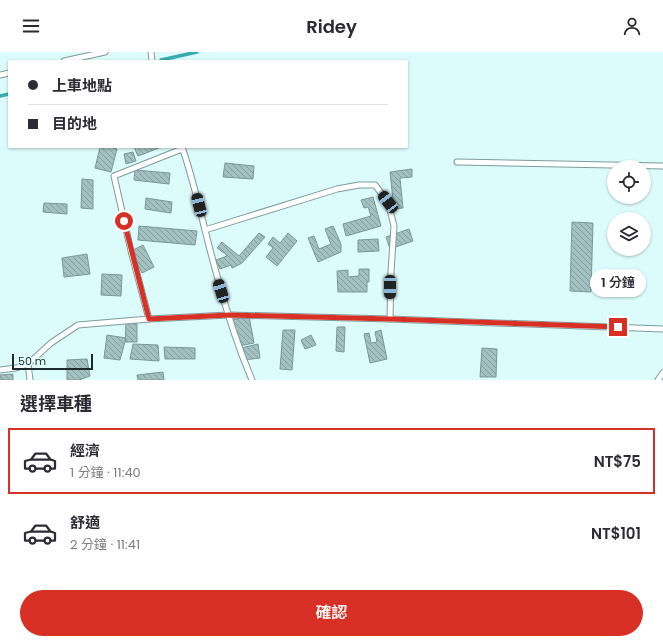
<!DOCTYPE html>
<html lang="zh-TW">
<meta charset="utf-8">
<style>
body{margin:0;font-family:Poppins,"Noto Sans TC",sans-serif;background:#f2f2f3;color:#2b2b33;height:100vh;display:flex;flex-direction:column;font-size:15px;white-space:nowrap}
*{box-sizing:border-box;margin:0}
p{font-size:13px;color:#7c7c81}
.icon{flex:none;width:22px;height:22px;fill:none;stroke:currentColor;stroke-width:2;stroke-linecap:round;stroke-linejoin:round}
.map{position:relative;height:328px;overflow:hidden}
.panel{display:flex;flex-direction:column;background:#fff;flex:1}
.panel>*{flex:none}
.banner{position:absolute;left:8px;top:8px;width:400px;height:88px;border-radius:0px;box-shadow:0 1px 3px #0004;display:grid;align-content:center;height:88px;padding:0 20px;background:#fff}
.buttons{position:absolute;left:607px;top:108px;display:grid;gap:8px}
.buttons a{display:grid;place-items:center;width:44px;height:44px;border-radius:50%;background:#fff;box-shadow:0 1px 3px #0004;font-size:20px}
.scale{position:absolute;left:12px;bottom:10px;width:81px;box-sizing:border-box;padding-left:4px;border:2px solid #1f2b2b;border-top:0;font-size:11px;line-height:14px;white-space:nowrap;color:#1f2b2b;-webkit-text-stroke:3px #dcfcfb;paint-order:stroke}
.end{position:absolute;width:18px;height:18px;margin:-9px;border:5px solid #d93025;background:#fff;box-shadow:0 0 0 2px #fff}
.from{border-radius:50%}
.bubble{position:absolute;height:28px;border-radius:14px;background:#fff;box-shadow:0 1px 3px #0004;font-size:13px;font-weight:600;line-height:28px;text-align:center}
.car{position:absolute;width:12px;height:24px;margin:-12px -6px;border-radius:5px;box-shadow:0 0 3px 1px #0007;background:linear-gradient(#222 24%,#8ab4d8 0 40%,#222 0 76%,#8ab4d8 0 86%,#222 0)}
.banner b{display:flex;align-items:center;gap:14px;height:38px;font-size:15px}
.banner b+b{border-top:1px solid #e1e1e2}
.banner i{width:10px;height:10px;background:#2b2b33}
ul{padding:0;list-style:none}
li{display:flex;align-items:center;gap:12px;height:66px;margin:0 8px 6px;padding:0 12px;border:2px solid transparent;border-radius:0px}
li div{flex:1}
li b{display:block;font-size:15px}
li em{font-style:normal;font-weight:600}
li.current{border-color:#d93025}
li>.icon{width:36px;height:36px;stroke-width:1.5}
h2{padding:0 20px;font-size:18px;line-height:48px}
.button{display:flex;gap:8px;margin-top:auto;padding:8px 20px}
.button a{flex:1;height:46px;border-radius:24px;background:#d93025;color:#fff;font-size:16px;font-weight:600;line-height:46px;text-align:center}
header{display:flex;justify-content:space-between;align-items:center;height:52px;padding:0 20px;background:#fff;font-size:18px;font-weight:600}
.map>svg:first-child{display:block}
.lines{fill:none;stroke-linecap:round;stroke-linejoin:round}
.stream{stroke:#37acad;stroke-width:3.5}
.building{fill:url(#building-back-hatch);stroke:#7a9797}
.service-casing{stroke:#7e9b9b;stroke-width:7}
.service{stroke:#fff;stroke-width:5}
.route{stroke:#d93025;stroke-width:5}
</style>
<header><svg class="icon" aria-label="menu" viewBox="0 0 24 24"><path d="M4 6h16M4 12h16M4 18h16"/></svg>Ridey<svg class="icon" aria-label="person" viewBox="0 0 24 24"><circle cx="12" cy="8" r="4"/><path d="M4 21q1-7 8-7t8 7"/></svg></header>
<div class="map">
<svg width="663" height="328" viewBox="0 0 663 328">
<defs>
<pattern id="building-back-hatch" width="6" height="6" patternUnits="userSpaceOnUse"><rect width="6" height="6" fill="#a3c1c1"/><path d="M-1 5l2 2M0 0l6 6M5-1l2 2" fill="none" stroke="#849d9d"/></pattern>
</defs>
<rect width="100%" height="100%" fill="#dcfcfb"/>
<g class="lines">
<g class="stream">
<path d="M161 8 197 0"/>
<path d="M0 44 9 42"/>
</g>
</g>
<g class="building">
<path d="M100 95H110L117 97 111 120 95 116Z"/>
<path d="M134 95H158L159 96 138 104Z"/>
<path d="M133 100 136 109 126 112 124 102Z"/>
<path d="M225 111 254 114 253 127 223 125Z"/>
<path d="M412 117V125L400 126 403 156 394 157 390 120Z"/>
<path d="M135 118 170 121 169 132 134 128Z"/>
<path d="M82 127 93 128V157L81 156Z"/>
<path d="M373 145 381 174 346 184 343 172 371 164 368 155 364 156 361 148Z"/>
<path d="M146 146 172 150 171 161 145 157Z"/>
<path d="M44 151 67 152V162L43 160Z"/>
<path d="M572 170 593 171 591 240 570 239Z"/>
<path d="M139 174 197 179 195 193 138 188Z"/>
<path d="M333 174 341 192V200L318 210 308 186 314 184 319 197 331 192 325 177Z"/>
<path d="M409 177 413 189 390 197 386 185Z"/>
<path d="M259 181 265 185 242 211 232 216 231 213 220 217 216 208 227 204 225 201H224L217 196 222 190 239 204Z"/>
<path d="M288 181 297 189 277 214 266 205 273 196 268 192 273 185 280 191Z"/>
<path d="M378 187 379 199 358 200V188Z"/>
<path d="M143 193 154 215 142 221 131 199Z"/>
<path d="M87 202 90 222 64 225 62 206Z"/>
<path d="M359 217H369V230H367V240H338L337 219 348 218V225L359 224Z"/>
<path d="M102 222 122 223 121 244 101 243Z"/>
<path d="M249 264 254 291 239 294 233 268Z"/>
<path d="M126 271 137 272V290H125Z"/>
<path d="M337 275H345L344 300 336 299Z"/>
<path d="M283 278H295L292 318 280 317Z"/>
<path d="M381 278 387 307 370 311 364 282 369 281 371 291 377 290 375 280Z"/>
<path d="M107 283 126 286 120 308 104 306Z"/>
<path d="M311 283 316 293 305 297 301 288Z"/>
<path d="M133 292 158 293 159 309 130 307Z"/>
<path d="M258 292 260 306 244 308 241 296Z"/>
<path d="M164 295 195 296V307H165Z"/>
<path d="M482 296 497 297 496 325H480Z"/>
<path d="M87 307 90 324 79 328H67V308Z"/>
<path d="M163 320 164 328H138L137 323Z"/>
<path d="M13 322V328H0V323Z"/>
</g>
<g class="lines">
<defs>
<g id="service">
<path d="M151 0 152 9"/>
<path d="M64 9 105 0"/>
<path d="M0 23 9 21"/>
<path d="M182 95C197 138 205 183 218 227 227 261 238 295 252 328"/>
<path d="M457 110 663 114"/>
<path d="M205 178 337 137 359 133H375L388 150 394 174 391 220 390 267"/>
<path d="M149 267 131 199 114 124 182 97"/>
<path d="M28 312 30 328"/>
<path d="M0 318 16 316 28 312 51 291 78 273 149 267 229 263 390 267 663 277"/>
<path d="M658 328 663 321"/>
</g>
</defs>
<use href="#service" class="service-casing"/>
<use href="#service" class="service"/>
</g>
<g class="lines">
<path class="route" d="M124 169 149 267 229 263 390 267 618 275"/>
</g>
</svg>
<div class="buttons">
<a><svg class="icon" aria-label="locate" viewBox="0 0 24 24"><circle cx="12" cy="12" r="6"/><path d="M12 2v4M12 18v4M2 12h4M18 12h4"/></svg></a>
<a><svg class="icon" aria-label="layers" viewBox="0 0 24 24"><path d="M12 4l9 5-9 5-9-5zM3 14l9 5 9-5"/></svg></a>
</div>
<div class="scale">50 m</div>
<i class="end from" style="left:124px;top:169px"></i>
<i class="end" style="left:618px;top:275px"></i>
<div class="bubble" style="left:590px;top:217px;width:56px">1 分鐘</div>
<i class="car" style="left:388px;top:150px;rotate:323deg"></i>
<i class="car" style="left:199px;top:153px;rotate:346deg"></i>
<i class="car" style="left:390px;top:235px;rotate:180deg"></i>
<i class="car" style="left:221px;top:239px;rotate:343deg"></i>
<div class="banner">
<b><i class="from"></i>上車地點</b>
<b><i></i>目的地</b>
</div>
</div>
<section class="panel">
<h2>選擇車種</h2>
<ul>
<li class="current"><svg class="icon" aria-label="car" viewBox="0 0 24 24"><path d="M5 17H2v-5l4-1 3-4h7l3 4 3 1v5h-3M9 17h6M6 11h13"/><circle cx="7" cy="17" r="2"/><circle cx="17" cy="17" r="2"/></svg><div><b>經濟</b><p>1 分鐘 · 11:40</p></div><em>NT$75</em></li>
<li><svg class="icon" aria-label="car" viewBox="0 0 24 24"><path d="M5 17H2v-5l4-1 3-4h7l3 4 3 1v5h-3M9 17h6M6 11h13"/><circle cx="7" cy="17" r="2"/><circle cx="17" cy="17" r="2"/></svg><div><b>舒適</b><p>2 分鐘 · 11:41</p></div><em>NT$101</em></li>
</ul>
<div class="button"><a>確認</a></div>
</section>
